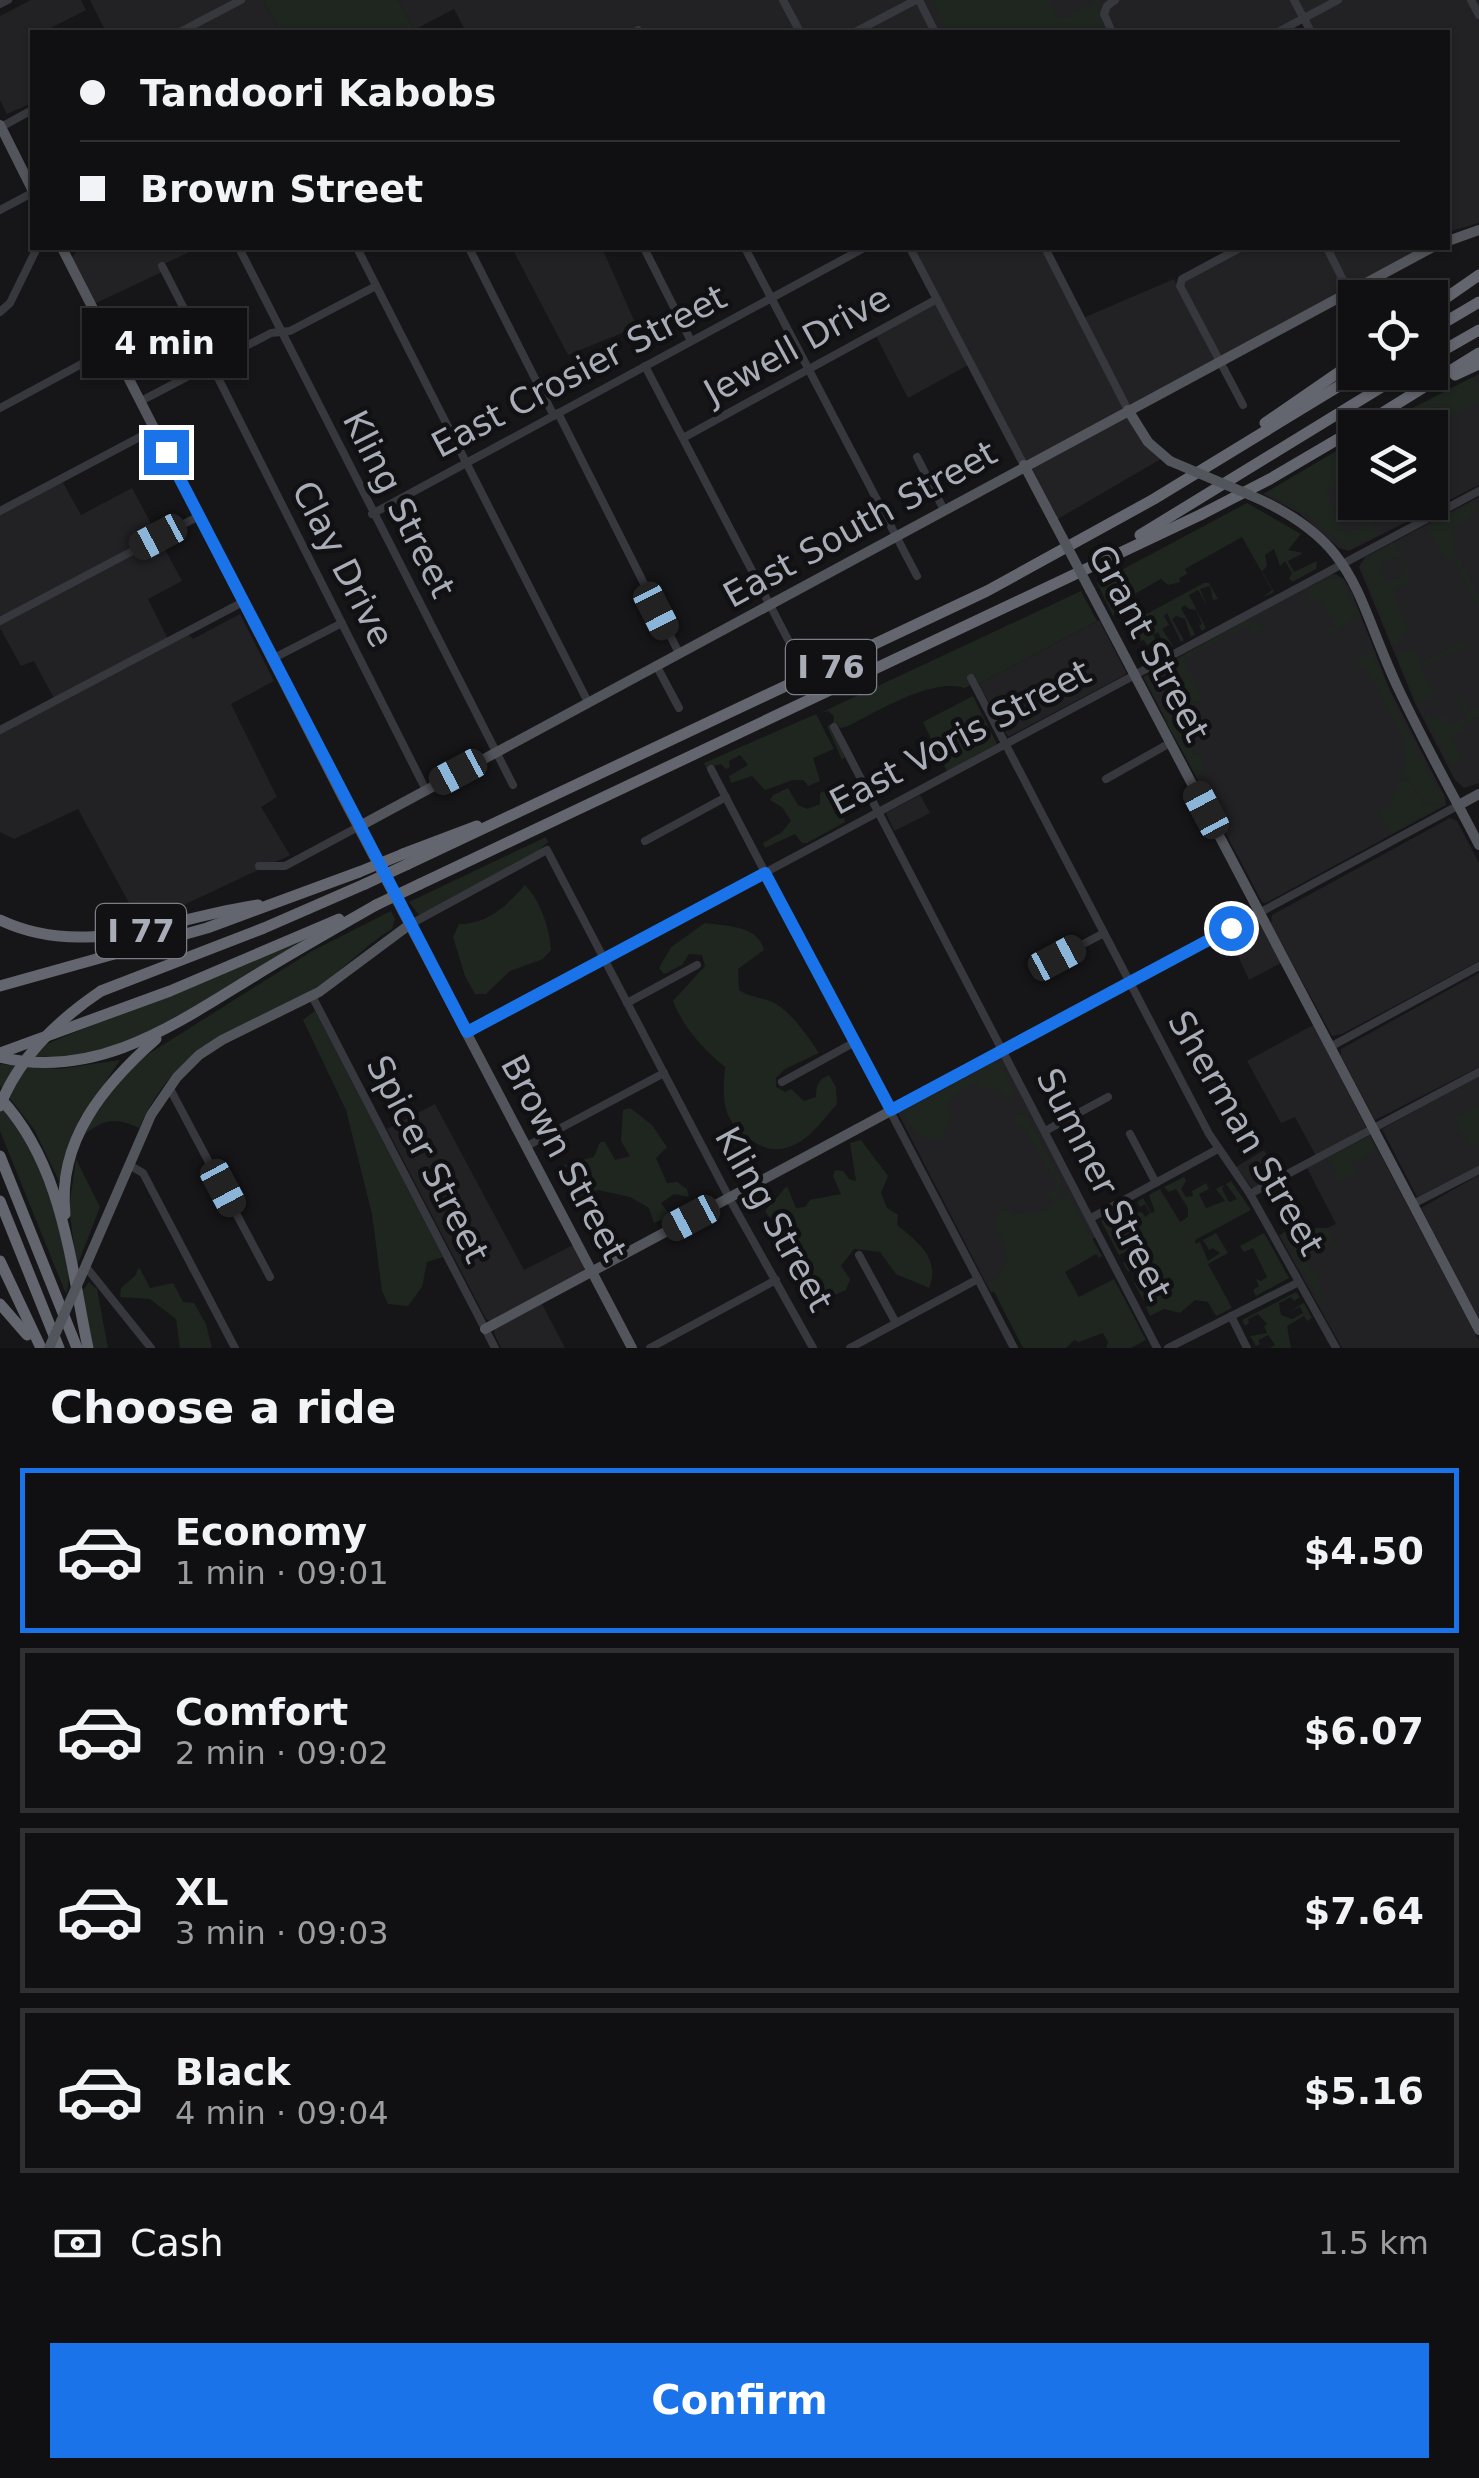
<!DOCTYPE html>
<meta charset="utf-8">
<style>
body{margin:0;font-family:"DejaVu Sans",sans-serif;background:#1e1e20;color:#f1f3f6;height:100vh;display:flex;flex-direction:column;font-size:38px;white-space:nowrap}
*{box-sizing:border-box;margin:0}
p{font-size:32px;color:#9c9d9f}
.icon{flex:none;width:55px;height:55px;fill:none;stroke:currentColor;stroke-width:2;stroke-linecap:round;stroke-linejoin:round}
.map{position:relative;height:1348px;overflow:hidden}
.sheet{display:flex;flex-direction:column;background:#101012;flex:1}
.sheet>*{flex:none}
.top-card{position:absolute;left:30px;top:30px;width:1420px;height:220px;border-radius:0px;box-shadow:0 2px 8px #0004,0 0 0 2px #303032;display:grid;align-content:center;height:220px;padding:0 50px;background:#101012}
.fabs{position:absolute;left:1338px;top:280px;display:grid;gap:20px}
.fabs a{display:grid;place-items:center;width:110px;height:110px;border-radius:0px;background:#101012;box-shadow:0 2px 8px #0004,0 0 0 2px #303032;font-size:50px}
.end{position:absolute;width:45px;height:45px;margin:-22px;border:12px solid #1a73e8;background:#fff;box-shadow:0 0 0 5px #fff}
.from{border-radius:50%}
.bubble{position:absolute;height:70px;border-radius:0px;background:#101012;box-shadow:0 2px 8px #0004,0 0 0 2px #303032;font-size:32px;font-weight:800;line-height:70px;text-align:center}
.car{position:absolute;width:30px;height:60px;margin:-30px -15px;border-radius:12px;box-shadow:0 0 8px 2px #0007;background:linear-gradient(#222 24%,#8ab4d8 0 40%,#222 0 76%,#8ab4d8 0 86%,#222 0)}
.top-card b{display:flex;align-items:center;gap:35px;height:95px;font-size:38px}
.top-card b+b{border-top:2px solid #303032}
.top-card i{width:25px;height:25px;background:#f1f3f6}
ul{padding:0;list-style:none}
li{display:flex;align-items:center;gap:30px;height:165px;margin:0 20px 15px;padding:0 30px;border:5px solid #303032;border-radius:0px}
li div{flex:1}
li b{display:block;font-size:38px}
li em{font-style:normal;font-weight:800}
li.current{border-color:#1a73e8}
li>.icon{width:90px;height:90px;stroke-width:1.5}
h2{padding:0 50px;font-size:45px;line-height:120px}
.pay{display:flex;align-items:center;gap:25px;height:110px;padding:0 50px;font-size:38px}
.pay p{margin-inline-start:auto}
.action{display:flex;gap:20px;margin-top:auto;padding:20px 50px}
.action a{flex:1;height:115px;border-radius:0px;background:#1a73e8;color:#fff;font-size:40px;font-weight:800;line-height:115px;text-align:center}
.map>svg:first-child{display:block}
.built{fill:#222225}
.green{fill:#1e261f}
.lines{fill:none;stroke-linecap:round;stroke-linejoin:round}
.minor{stroke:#37383d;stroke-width:8}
.major{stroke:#53555c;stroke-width:10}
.highway{stroke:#63666e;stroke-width:11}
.major-bridge{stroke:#53555c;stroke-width:10}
.highway-bridge{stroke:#63666e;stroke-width:11}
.route{stroke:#1a73e8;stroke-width:12}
.labels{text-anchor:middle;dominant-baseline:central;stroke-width:9;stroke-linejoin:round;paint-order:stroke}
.shield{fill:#111113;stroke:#7b7e86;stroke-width:2.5}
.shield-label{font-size:32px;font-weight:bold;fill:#a8adb8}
.street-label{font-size:35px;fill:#a8adb8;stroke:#111113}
</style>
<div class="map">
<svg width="1479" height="1348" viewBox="0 0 1479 1348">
<rect width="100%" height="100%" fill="#161618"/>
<g class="built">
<path d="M31 0H81L86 10 43 32H32L29 40 32 47V103L7 114 0 100V16Z"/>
<path d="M90 0H263L280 32H106Z"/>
<path d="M398 0H1479V223L1448 232V32H1311L1304 19 1278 32H459L465 30 454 9 414 30Z"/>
<path d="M81 248H198L162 265 164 271 92 305 69 260Z"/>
<path d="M512 248H602L637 327 568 355Z"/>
<path d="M911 248H1044L1083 318 1174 279 1215 360 1025 463Z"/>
<path d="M1244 248H1325L1346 289 1219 358 1182 285 1184 279Z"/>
<path d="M1327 248H1424L1348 290Z"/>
<path d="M937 300 970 364 908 398 875 334Z"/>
<path d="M1479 374V485L1349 551 1339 548 1299 513 1263 494 1355 440V502H1430V428L1376 427Z"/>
<path d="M1127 412 1146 446 1161 459 1056 520 1026 466Z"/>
<path d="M61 479 81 515 132 488 182 581 148 599 169 641 56 702 34 661 21 666 0 628V511Z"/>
<path d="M1479 497V783L1464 788 1455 780 1415 703 1359 567 1365 557Z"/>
<path d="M1335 574 1344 579 1352 593 1389 688 1445 797 1446 805 1266 903 1262 902 1143 677 1327 575Z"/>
<path d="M240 614 274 681 231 704 277 797 261 807 290 855 141 925 78 809 14 839 0 832V733L189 635 193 639Z"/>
<path d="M1099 620 1126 672 1125 675 1008 737 979 684Z"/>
<path d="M920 795 930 813 894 831 886 813Z"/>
<path d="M1450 818 1457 821 1479 863V961L1342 1034 1332 1036 1271 924 1272 915Z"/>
<path d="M1257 920 1281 963 1249 980 1228 934Z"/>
<path d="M1479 973V1067L1375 1120 1341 1056V1049Z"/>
<path d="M1313 1025 1366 1127 1316 1156 1295 1117 1281 1123 1247 1061Z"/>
<path d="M1002 1057 1096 1237 991 1293 898 1113Z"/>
<path d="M1479 1076V1166L1417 1197 1382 1129Z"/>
<path d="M435 1104 524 1270 573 1245 584 1267V1270L491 1322 486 1319 387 1129Z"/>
<path d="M1370 1135 1479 1341V1348H1342L1279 1235 1306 1228H1328L1336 1224 1307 1168Z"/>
<path d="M1264 1150 1279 1176 1253 1189 1236 1167Z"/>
<path d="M1479 1175V1319L1421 1208Z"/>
<path d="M542 1304 565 1348H501L494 1333 495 1329Z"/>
</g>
<g class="green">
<path d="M263 0H398L414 30 280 32Z"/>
<path d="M932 0H1049L1059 20 1100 0 1101 19 1107 32H948Z"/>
<path d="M1473 377 1479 387V402L1446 419 1439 406 1405 427H1376Z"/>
<path d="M1355 440V476L1325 492 1347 535 1371 523 1378 535 1347 548 1299 509 1266 493Z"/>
<path d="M1474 502 1479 511 1451 529 1457 542 1452 545 1479 597V609L1454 561 1444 556 1427 527Z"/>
<path d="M1247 503 1301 534 1288 550 1303 553 1288 561 1294 572 1317 561 1316 569 1292 582 1289 578 1292 573 1285 561 1280 566 1274 549 1265 555 1267 566 1262 571 1274 592 1262 598 1272 590 1242 537 1185 569 1187 574 1179 578 1180 582 1168 585 1161 579 1124 600 1113 616 1097 583Z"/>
<path d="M1394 544 1402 557 1390 558 1379 568 1386 583 1406 573 1399 561 1403 559 1411 574 1410 581 1392 591 1406 625 1410 624 1394 648 1362 567 1367 559Z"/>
<path d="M1334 576 1341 580 1359 615 1331 635 1326 634 1313 641 1336 626 1320 598 1301 608 1307 601 1311 586Z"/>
<path d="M1204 583H1209L1218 599 1213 600 1210 586 1200 589 1207 606 1198 590 1189 595 1206 628 1202 631 1199 626 1202 624 1196 610 1189 609 1185 605 1181 608 1195 634 1191 637 1185 619 1176 616 1172 619 1184 640 1181 642 1167 613 1164 616 1169 625 1162 629 1173 646 1167 650 1158 632 1153 635 1156 641 1147 645 1144 640 1140 641 1138 637 1145 631 1141 623 1145 620 1143 616Z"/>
<path d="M1081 591 1097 621 979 684 974 675 967 679 970 685 965 688C932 677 876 712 846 727L840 728 837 723 830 726 845 757 842 760 827 726 833 723 834 716 828 711 820 713Z"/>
<path d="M1300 609 1253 634 1247 625 1184 659 1203 700 1193 704 1172 700 1179 693 1172 689 1185 682 1176 666 1152 680 1157 690H1162L1154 696 1145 677 1244 622 1145 674 1244 620 1266 626Z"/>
<path d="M1463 641 1466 647 1420 668 1434 696 1418 703 1397 656 1413 649 1422 663Z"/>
<path d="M1372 652 1396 709 1444 802H1424L1410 780 1402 777 1406 761 1405 748 1408 745 1365 666 1358 668 1356 664 1359 659Z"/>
<path d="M1459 693 1469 712 1479 707V717L1462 725 1463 729 1451 736 1463 760 1451 766 1425 718 1429 714 1432 720 1443 715 1449 727 1467 718 1457 697 1452 699Z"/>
<path d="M973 696 997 744 947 771 923 722Z"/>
<path d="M1170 710 1195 755 1200 753 1204 759 1201 761 1205 771 1197 776 1161 714 1169 725 1163 713Z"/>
<path d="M816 714 834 749 813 758 820 781 808 786 803 780H793L765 790 752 776 731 783 729 776 748 765 740 755 729 761 730 767 726 769 721 764 706 768 704 763Z"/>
<path d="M1402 779 1409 782 1424 805 1444 804 1390 834 1378 812 1394 803 1392 798Z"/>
<path d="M788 788 798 805 807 809 820 804V793L831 788 838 798 832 804 835 813 844 817 845 822 807 843H802L795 834 765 848 763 843 782 832 791 821 782 807 770 800 773 795Z"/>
<path d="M546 837 548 842 538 851 419 915 409 902Z"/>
<path d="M525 885C540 900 550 929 551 950L543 959 510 971 486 994H475L465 976 453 937 459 924C488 924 506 906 525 885Z"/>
<path d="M391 911 395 919 392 929C362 947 342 972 314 989 237 1035 181 1037 139 1128 116 1117 104 1119 84 1135L94 1114 125 1074 150 1053 312 951Z"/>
<path d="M705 923C726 926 758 925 764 950L738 969 739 990C750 998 764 997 776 1004 793 1014 808 1037 819 1053L785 1069 776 1078V1087L785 1092 791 1089 804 1101 816 1097C816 1085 818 1080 829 1075L836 1087 837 1104C826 1116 812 1136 798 1143 781 1152 768 1151 754 1142 722 1122 722 1102 725 1067 703 1049 683 1027 673 1001L705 966 702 955 689 954 682 965 664 974 659 968 671 947Z"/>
<path d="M320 931C251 973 154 1046 74 1056 56 1058 38 1056 20 1055Z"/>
<path d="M315 1011 443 1257 427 1262 422 1287 408 1306 388 1304 382 1291 372 1214 346 1110 303 1020Z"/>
<path d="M120 1060 81 1119 59 1181 34 1129 0 1086V1064L60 1069Z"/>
<path d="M998 1061 1014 1091 1011 1102 1001 1090 981 1089 977 1081 957 1093 944 1107 952 1113 943 1138C921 1144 912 1130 903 1112Z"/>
<path d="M0 1104C11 1119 24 1134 32 1150 45 1177 78 1268 66 1294L0 1131Z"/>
<path d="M1479 1105V1143L1467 1148 1468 1140 1457 1128 1459 1123 1452 1120Z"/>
<path d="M630 1108 652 1125 667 1147 656 1158 667 1183 677 1182 687 1189 689 1197 674 1194 661 1203 671 1217 654 1223 649 1208 630 1197 598 1190 581 1198 577 1193V1181L564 1173 561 1166 594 1157 600 1142H605L615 1160 630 1156 621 1141 623 1110Z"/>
<path d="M1021 1114 1028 1117 1060 1180 1061 1188 1053 1203 1047 1192 1056 1188 1054 1178 1022 1124 1015 1127 1013 1115Z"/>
<path d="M1368 1137 1378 1154 1372 1152 1352 1163 1356 1171 1361 1170 1339 1182 1328 1158Z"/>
<path d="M861 1140 888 1176 881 1193 887 1208 898 1215 897 1225C918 1242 941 1259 929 1288L896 1274 880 1252 854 1249 841 1266 850 1279 846 1290 817 1303 807 1272V1261L781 1234 765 1211 787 1186 796 1208 805 1207 810 1200 841 1194 833 1176 835 1170 843 1171 849 1179 856 1181 850 1143Z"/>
<path d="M76 1159 100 1207 77 1266 69 1208Z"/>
<path d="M1184 1177 1186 1181 1181 1189 1186 1197 1193 1196 1192 1191 1206 1183 1209 1189 1199 1194 1206 1208 1225 1201 1216 1189 1224 1185 1222 1189 1229 1202 1237 1199 1226 1184 1231 1181 1251 1210 1195 1240 1196 1244 1200 1242 1208 1261 1220 1253 1213 1248 1209 1250 1203 1240 1216 1233 1228 1253 1208 1264 1232 1308 1216 1316 1208 1302 1195 1300 1180 1313 1164 1309 1150 1316 1146 1307 1156 1301 1151 1292 1144 1301 1134 1283 1147 1276 1142 1261 1128 1272 1123 1263 1141 1255 1134 1248 1119 1255 1101 1221 1124 1209 1127 1217 1124 1219 1130 1230 1137 1227 1136 1213 1142 1212 1145 1217 1150 1213 1145 1204 1140 1207 1137 1202 1143 1198 1151 1213 1155 1212 1149 1195 1160 1189 1180 1222 1188 1217V1208L1176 1189 1169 1192 1164 1187Z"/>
<path d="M1067 1194 1102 1256 1099 1258 1096 1254 1065 1272 1079 1297 1114 1279 1146 1340 1131 1348H1106L1108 1342 1103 1333 1079 1342 1074 1340 1066 1348H1023L989 1282 998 1277 1007 1261 1002 1237 993 1227 996 1213 1007 1208 1015 1214 1043 1211Z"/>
<path d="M1306 1228H1328L1339 1251 1335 1253 1331 1243 1306 1254 1311 1269 1316 1268 1323 1299 1320 1301 1282 1233Z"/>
<path d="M1264 1233 1289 1278 1256 1296 1253 1290 1259 1286 1256 1279 1261 1281 1267 1277 1253 1248 1244 1252 1240 1246Z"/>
<path d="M139 1267 150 1288 173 1283 183 1302 194 1303 206 1324 212 1348H180L176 1319 150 1299 120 1297 121 1288 135 1276Z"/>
<path d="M89 1282 97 1289 108 1348H93L81 1293Z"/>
<path d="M1296 1292 1300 1297 1294 1301 1291 1297 1279 1303 1281 1315 1292 1319 1303 1313 1300 1307 1287 1313 1304 1303 1312 1318 1307 1321 1304 1316 1287 1326 1291 1348H1269L1275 1345 1268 1335 1258 1340 1260 1344 1256 1346 1250 1336 1267 1333 1264 1326 1267 1324 1258 1314 1248 1319 1249 1323 1245 1326 1242 1320Z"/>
</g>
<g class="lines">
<g class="minor">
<path d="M783 0 800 32"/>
<path d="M919 0 935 32"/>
<path d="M1294 0 1311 32"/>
<path d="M1471 0 1479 15"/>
<path d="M0 4 8 0"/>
<path d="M638 30 639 32"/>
<path d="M180 32 241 0"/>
<path d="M855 32 916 0"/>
<path d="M1112 32 1104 14 1107 6 1115 0"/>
<path d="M1278 32 1338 0"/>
<path d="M1 127 32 110"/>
<path d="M0 210 32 193"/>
<path d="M239 248 513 785"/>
<path d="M357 248 588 702"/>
<path d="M469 248 554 416"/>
<path d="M644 248 691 341"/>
<path d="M745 248 917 576"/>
<path d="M910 248 1024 465"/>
<path d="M1045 248 1128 410"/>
<path d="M1240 248 1182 279 1180 286 1243 405"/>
<path d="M1327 248 1348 290"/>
<path d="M162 266 212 363"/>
<path d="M0 312 10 303 37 248"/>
<path d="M211 364 426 790"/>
<path d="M645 366 795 653"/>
<path d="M141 401 271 333 290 331 376 286"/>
<path d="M0 408 113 347"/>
<path d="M558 413 679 653"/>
<path d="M683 438 937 299"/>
<path d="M917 457 944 510"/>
<path d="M0 511 155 429"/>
<path d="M372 514 864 248"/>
<path d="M0 621 199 516"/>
<path d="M272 659 342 623"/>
<path d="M656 665 679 708"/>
<path d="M971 678 1209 1134 1250 1194 1336 1348"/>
<path d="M834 727 1157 1348"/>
<path d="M0 730 243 602"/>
<path d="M711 769 1014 1348"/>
<path d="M1106 779 1170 743"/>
<path d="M645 841 726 797"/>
<path d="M259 866H285L358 827"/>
<path d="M1259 913 1459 805"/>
<path d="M409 925 547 850 733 1205 813 1348"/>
<path d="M1057 958 1104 933"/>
<path d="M312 996 495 1348"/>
<path d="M627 1003 697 965"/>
<path d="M467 1032 1479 491"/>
<path d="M1330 1047 1479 966"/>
<path d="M782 1082 855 1042"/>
<path d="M169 1087 270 1277"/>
<path d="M1047 1130 1108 1097"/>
<path d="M1130 1134 1156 1183"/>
<path d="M527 1146 664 1073"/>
<path d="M129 1165 143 1173 235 1348"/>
<path d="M1250 1194 1479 1072"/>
<path d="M1413 1204 1479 1170"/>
<path d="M1091 1218 1218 1149"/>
<path d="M859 1255 896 1323"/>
<path d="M86 1267 151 1348"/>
<path d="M1231 1316 1247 1348"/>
<path d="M650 1348 776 1280"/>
<path d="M850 1348 978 1279"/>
<path d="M1168 1348 1299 1282"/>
</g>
<g class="major">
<path d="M0 125 32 189"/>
<path d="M1448 241 1479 230"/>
<path d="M62 248 342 796 632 1348"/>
<path d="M1128 410 1148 442 1170 461"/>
<path d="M1024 465 1053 520"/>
<path d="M1250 495C1359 542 1354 594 1398 688 1423 741 1452 793 1479 845"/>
<path d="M1090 590 1479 1330"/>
<path d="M1459 805 1479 794"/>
<path d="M358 827 1431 248"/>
<path d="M83 1272 151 1115 177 1077 199 1055 222 1040 319 992 409 925"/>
<path d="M485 1329 1259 913"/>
</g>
<g class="highway">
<path d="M1430 309 1479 275"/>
<path d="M1430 331 1479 302"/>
<path d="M1430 358 1479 330"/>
<path d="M1455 375 1479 364"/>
<path d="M1265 423 1355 361"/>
<path d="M1358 428 1479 353"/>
<path d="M1140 535 1406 372"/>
<path d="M403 854 477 826"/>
<path d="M408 864 987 591 1154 499 1362 372"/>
<path d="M420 884 1200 515 1270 479 1355 429"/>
<path d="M0 920C86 961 172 917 258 905"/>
<path d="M0 986 207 928 359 872"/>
<path d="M101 991 264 928 365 884"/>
<path d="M0 1053 170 991 339 919"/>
<path d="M0 1057C97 1081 177 1023 256 975 295 951 336 928 376 905"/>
<path d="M0 1098C63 1165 70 1262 88 1348"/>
<path d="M0 1156 77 1348"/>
<path d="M0 1201 59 1348"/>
<path d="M65 1214C57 1140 105 1084 156 1039"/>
<path d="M0 1261 41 1348"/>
<path d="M0 1304 27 1335"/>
</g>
<g class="major-bridge">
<path d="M1170 461 1250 495"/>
<path d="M1053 520 1090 590"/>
<path d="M49 1348 83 1272"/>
</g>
<g class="highway-bridge">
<path d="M359 872 403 854"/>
<path d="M365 884 408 864"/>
<path d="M376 905 420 884"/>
<path d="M0 1106C19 1057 58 1020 101 991"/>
</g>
</g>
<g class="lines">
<path class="route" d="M166 452 467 1032 765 873 891 1110 1231 928"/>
</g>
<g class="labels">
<g class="shield">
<rect x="786" y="640" width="90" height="54" rx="8"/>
<rect x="96" y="904" width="90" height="54" rx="8"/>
</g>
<g class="shield-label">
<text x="831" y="667">I 76</text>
<text x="141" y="931">I 77</text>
</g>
<g class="street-label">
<text transform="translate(797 345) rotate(-29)">Jewell Drive</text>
<text transform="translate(579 371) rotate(-28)">East Crosier Street</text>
<text transform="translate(399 504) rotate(63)">Kling Street</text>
<text transform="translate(860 524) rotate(-29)">East South Street</text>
<text transform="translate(343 564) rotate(63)">Clay Drive</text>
<text transform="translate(1149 643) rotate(62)">Grant Street</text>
<text transform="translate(960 737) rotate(-28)">East Voris Street</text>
<text transform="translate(1246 1133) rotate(60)">Sherman Street</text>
<text transform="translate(564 1158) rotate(62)">Brown Street</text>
<text transform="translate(428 1159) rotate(63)">Spicer Street</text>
<text transform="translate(1104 1184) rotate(63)">Sumner Street</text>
<text transform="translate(774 1219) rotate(61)">Kling Street</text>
</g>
</g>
</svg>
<div class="fabs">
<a><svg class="icon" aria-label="locate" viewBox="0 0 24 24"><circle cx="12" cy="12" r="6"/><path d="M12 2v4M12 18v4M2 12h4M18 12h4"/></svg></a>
<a><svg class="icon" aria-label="layers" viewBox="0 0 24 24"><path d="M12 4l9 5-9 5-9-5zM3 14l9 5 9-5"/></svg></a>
</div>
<i class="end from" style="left:1231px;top:928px"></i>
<i class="end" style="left:166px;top:452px"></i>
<div class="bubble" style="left:82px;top:308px;width:165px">4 min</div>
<i class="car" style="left:158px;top:537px;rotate:242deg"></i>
<i class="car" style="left:656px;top:611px;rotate:153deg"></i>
<i class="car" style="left:458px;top:772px;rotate:242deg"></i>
<i class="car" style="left:1206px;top:810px;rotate:332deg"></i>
<i class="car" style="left:1057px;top:958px;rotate:62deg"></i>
<i class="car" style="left:223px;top:1188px;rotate:152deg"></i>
<i class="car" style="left:691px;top:1218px;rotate:242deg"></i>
<div class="top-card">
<b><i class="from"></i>Tandoori Kabobs</b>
<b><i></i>Brown Street</b>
</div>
</div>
<section class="sheet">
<h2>Choose a ride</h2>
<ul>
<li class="current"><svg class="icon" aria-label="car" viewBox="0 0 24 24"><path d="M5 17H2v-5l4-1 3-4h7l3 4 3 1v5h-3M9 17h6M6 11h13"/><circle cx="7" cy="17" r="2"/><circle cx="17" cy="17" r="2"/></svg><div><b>Economy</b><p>1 min · 09:01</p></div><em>$4.50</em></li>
<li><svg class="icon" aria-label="car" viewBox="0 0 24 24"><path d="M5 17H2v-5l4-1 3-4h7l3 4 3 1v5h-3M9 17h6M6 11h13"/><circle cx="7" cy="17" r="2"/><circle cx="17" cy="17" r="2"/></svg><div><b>Comfort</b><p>2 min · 09:02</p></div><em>$6.07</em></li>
<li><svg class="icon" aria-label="car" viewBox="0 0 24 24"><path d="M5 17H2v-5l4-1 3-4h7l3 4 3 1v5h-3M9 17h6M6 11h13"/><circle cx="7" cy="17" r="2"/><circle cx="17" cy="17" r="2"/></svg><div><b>XL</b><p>3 min · 09:03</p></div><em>$7.64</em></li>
<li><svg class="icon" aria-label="car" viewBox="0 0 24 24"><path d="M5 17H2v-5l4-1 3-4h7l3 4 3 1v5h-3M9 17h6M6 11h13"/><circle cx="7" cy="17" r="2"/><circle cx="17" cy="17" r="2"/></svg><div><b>Black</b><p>4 min · 09:04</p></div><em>$5.16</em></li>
</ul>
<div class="pay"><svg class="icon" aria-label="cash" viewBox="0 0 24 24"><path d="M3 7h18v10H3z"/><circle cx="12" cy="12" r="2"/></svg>Cash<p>1.5 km</p></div>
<div class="action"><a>Confirm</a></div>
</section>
